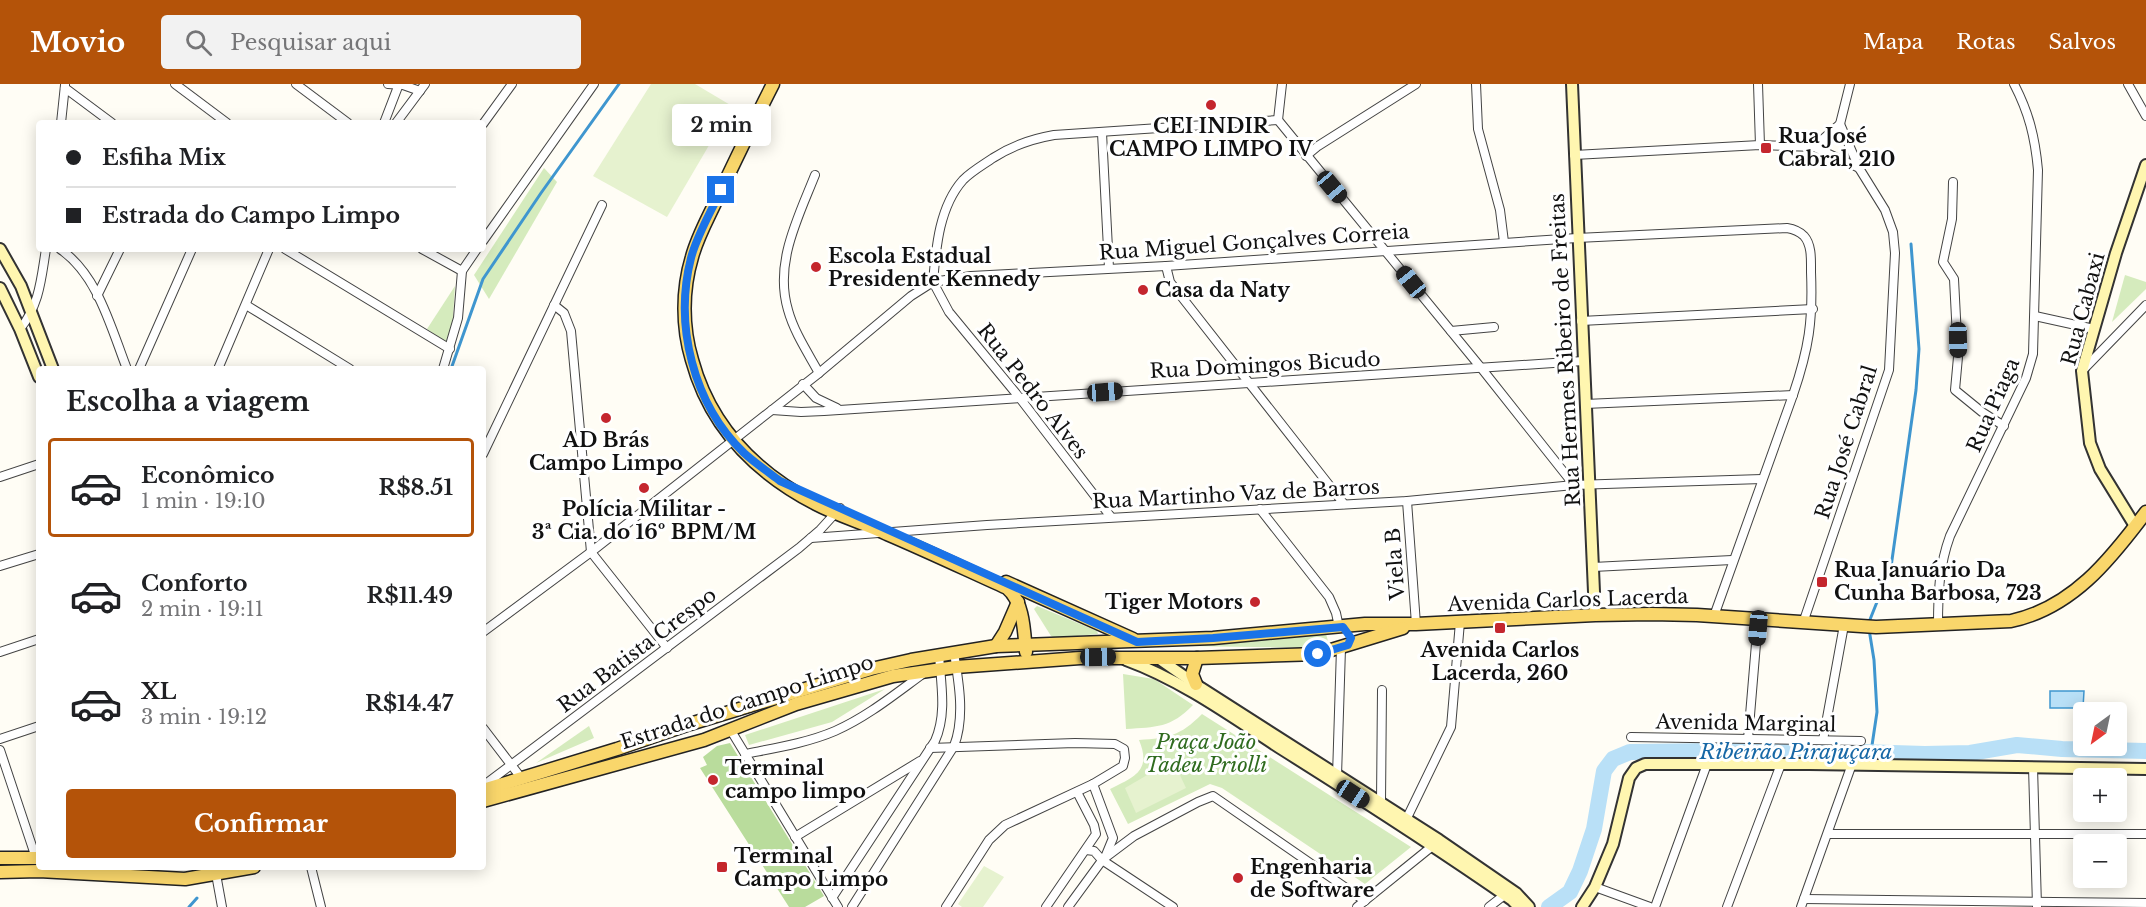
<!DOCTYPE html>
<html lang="pt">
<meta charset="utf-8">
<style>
body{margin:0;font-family:"Libre Baskerville",serif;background:#f2f2f2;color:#202124;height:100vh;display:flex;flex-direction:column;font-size:22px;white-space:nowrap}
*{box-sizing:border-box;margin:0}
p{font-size:20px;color:#757577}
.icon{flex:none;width:33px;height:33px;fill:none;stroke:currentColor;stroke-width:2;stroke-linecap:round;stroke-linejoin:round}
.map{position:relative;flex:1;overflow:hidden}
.details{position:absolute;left:36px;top:282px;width:450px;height:504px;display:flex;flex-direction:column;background:#fff;border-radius:6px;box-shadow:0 3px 15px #0003}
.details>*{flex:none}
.guide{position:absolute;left:36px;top:36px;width:450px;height:132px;border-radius:6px;box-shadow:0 3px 15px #0003;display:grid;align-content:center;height:132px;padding:0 30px;background:#fff}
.needle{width:39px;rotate:213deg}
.tools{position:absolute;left:2073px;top:618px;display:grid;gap:12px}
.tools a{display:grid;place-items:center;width:54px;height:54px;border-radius:6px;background:#fff;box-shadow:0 3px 15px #0003;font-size:30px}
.end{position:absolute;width:27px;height:27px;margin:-14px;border:8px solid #1a73e8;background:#fff;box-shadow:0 0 0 3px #fff}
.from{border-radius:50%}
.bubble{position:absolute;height:42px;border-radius:6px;background:#fff;box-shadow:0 3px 15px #0003;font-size:20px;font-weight:700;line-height:42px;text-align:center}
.car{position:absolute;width:18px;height:36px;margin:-18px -9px;border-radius:8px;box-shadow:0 0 4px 2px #0007;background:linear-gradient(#222 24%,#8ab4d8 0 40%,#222 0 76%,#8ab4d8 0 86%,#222 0)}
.guide b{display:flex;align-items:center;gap:21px;height:57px;font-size:22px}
.guide b+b{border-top:2px solid #e0e0e0}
.guide i{width:15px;height:15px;background:#202124}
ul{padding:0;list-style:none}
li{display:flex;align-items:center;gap:18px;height:99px;margin:0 12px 9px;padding:0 18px;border:3px solid transparent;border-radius:6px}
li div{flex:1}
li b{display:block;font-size:22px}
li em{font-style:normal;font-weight:700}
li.active{border-color:#b45309}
li>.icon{width:54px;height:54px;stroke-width:1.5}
h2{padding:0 30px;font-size:27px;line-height:72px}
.cta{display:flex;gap:12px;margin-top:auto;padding:12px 30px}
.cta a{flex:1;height:69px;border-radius:6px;background:#b45309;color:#fff;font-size:24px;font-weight:700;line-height:69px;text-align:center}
header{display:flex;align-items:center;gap:36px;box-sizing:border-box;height:84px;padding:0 30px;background:#b45309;color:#fff}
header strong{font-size:28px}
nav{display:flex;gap:33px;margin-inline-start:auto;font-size:21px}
.search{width:420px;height:54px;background:#f2f2f2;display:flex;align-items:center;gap:15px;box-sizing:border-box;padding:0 21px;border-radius:6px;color:#757577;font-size:22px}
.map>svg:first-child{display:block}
.green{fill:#d5ebbd}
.forest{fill:#b9dc9c}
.pitch{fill:#e6f2cf}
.water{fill:#b9e0f7;stroke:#3f96cf;stroke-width:1.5}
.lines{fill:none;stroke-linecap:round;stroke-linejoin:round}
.stream{stroke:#3f96cf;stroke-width:3}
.river{stroke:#b9e0f7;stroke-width:16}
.street-casing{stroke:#444;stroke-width:10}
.secondary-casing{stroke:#333;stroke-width:14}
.primary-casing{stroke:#222;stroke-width:15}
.street{stroke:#fff;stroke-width:8}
.secondary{stroke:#fff6b0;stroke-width:10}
.primary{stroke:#f9d66b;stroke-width:12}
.route{stroke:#1a73e8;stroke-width:8}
.poi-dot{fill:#c4262e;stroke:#fff;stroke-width:2}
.labels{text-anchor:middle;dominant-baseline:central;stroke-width:6;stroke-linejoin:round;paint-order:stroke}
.poi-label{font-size:20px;font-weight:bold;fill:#111;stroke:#fff;text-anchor:start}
.street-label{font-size:20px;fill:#111;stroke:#fff}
.park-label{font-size:20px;font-style:italic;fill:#2f6b1f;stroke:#fff}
.water-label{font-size:21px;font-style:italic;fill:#1768a6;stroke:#fff}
</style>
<header>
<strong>Movio</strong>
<div class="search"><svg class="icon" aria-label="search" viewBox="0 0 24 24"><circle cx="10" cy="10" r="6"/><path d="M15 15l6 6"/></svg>Pesquisar aqui</div>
<nav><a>Mapa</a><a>Rotas</a><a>Salvos</a></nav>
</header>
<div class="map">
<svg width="2146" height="823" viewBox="0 0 2146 823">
<rect width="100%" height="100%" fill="#fffdf5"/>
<g class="green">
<path d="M544 84 557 98 489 215 474 191Z"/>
<path d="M2125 191 2146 198V205L2112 238Z"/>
<path d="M455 202 451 262 427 245Z"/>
<path d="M1037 522 1097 547 1098 550 1055 554 1051 552 1034 525Z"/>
<path d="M1326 550 1330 564 1182 562 1178 558 1244 557Z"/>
<path d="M1123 590 1154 595 1193 621C1171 644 1156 643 1126 645Z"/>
<path d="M885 605 832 638 749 661 745 651Z"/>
<path d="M1202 630 1411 763 1365 800 1222 704 1210 700 1128 740 1110 705C1134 693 1152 687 1139 656 1169 654 1180 652 1202 630Z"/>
<path d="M589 642 594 654 536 679Z"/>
</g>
<path class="forest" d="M730 659 824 812 805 823H789L700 684 707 681 703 673 717 662Z"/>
<g class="pitch">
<path d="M651 0H695L732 22 667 133 593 92Z"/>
<path d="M1173 676 1186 704 1136 729 1125 704Z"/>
<path d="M984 782 1004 793 983 823H962L958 820Z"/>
</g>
<path class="water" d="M2050 607H2084L2083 624H2050Z"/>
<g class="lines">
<g class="stream">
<path d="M451 285 483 195 541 109 619 0"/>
<path d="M1869 538 1891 483 1916 306 1919 265 1911 160"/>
<path d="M1869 545 1874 576 1877 628 1871 668"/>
<path d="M189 823 197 814"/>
</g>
<path class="river" d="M1549 823 1570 808 1580 787 1594 745 1604 687 1613 675 1630 668 1797 666 1925 670 1970 669 2017 661 2062 665 2146 667"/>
<defs>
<g id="street">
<path d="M175 0 227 39"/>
<path d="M296 0 348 39"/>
<path d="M388 0 403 1 420 7"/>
<path d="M1476 0 1478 45 1500 126 1504 158"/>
<path d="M1758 0 1760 61"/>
<path d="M2128 0 2146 32"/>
<path d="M65 4 112 39"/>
<path d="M1278 36 1482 285 1574 401"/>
<path d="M1278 36 1282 0"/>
<path d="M61 39 65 1"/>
<path d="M384 39 399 0"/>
<path d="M396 39 425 0"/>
<path d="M483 40 512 0"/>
<path d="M1840 40 1859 84"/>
<path d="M1102 49 1109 184"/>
<path d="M1814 63 1840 40 1850 0"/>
<path d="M1574 71 1760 61 1814 63 1859 84 1885 126 1893 148 1895 169 1889 286 1803 539"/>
<path d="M1306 72 1318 62 1416 0"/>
<path d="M815 91C798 134 774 179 788 226 794 248 808 269 819 289"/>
<path d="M1953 98 1952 135 1943 178 1954 195 1958 273 1955 306 1982 328 2004 342"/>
<path d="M483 157 594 0"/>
<path d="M60 165C98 191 111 244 127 285"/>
<path d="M285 165 450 265"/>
<path d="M422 165 462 187"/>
<path d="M1166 182 1170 198 1344 420"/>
<path d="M933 198C936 164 939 123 963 96 972 87 983 81 993 74 1013 61 1031 55 1054 51L1278 36"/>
<path d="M933 198 949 228 1019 313 1111 433"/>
<path d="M97 212 120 165"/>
<path d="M246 221 350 285"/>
<path d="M554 221 564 229 571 247 591 468 667 564"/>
<path d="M2035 232 2094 245"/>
<path d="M1581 237 1813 225"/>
<path d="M20 245C40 220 41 195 46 165"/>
<path d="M1451 247 1494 243"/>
<path d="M139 285 192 165"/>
<path d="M218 285 269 165"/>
<path d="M443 285 458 234 462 187 477 165"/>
<path d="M2083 286 2146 221"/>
<path d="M803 300 816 314 837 324"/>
<path d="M1585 320 1793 311"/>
<path d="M772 326 801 328 824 327 1583 277"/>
<path d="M483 370 602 121"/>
<path d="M0 393 39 380"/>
<path d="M1407 417 1416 540"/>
<path d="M1260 425 1329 513 1336 529 1339 543"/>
<path d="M811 454 987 441 1407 417 1574 401 1762 395"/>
<path d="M0 482 39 470"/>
<path d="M1593 483 1732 476"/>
<path d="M1938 542C1938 510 1939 482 1950 452L2026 294 2033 270 2038 86C2035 53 2029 29 2014 0"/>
<path d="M483 548 591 468 819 289 911 212 933 198 971 192 1166 182 1577 154 1787 144C1793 145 1799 147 1804 152 1812 161 1811 176 1811 188 1813 237 1809 264 1793 311L1714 532"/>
<path d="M0 568 39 555"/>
<path d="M483 644 522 695"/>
<path d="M730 645 838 823"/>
<path d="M1631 653 1861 657"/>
<path d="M0 655 39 642"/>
<path d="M1748 655 1758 536"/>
<path d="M1823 656 1844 541"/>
<path d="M930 664 1075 659 1115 660 1124 665 1125 674 1123 682 1093 700 1005 741 989 756 946 823"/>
<path d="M0 666 36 774"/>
<path d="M745 670C775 664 807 659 835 647 867 633 895 610 924 589"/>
<path d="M2033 683 2037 822"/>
<path d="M1337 692 1341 564"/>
<path d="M483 702 799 464 820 446 840 424"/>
<path d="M1381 718 1382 606"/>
<path d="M1405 738 1451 643 1460 538"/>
<path d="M1828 750H2146"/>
<path d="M795 753 920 677"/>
<path d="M1086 766 1094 767 1102 776 1173 823"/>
<path d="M1102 776 1134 752 1198 718 1213 712 1365 817"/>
<path d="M311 783 321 823"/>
<path d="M216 790 222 823"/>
<path d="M1595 803 1650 823"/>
<path d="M832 814 935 657C947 630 941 600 939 571"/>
<path d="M1804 815 2146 819"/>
<path d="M852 823 954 662C965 634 959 599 954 569"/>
<path d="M1046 823 1096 750 1094 741 1077 708"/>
<path d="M1068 823 1106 771 1113 754 1093 700"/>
<path d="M1357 823 1435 760"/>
<path d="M1489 823 1507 809"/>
<path d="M1655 823 1707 680"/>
<path d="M1727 823 1781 680"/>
<path d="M1801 823 1852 680"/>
</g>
<g id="secondary">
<path d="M1572 0 1595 531"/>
<path d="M0 165 21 202 53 285"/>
<path d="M0 204 20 245 39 293"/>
<path d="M2135 442 2100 385 2090 359 2082 287 2116 169 2146 81"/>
<path d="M1158 574 1201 604 1439 756 1516 809 1529 823"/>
<path d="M1126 576C1181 596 1231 632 1280 664 1358 713 1436 763 1512 816L1519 823"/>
<path d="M1582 823 1595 803 1613 760 1629 694 1636 684 1645 680H1809L2146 685"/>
</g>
<g id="primary">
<path d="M773 0C753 39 734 79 715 119 707 136 697 154 692 173 682 206 682 243 692 276 710 342 756 389 816 420 839 432 864 439 887 450 927 467 967 486 1007 504 1024 518 1024 548 1026 568"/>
<path d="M1006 498 1133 555"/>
<path d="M996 562 1005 548 1018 518"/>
<path d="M1196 600 1192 590 1197 574"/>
<path d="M483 706 617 665 690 640 871 585 911 576 996 562 1213 554 1365 540H1416L1595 531 1651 530 1697 531 1876 543 2011 537C2072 524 2110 476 2146 428"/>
<path d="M483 717 704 656 796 620 893 592 956 583 1080 574H1197L1318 570 1403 544"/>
<path d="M0 774H39"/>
<path d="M0 788 39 787 185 795 254 783"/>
</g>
</defs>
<use href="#street" class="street-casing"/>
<use href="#secondary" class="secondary-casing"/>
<use href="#primary" class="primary-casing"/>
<use href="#street" class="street"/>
<use href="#secondary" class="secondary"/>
<use href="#primary" class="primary"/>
</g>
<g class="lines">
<path class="route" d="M721 106C711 128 697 151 691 174 674 241 693 320 744 369 755 379 768 388 780 397L1137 558 1213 554 1343 543 1351 554 1348 561 1318 570"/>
</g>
<g class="poi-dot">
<circle cx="1211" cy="21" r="6"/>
<rect x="1760" y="58" width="12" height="12" rx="3"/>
<circle cx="816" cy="183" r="6"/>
<circle cx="1143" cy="206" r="6"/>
<circle cx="606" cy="334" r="6"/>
<circle cx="644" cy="404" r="6"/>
<rect x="1816" y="492" width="12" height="12" rx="3"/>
<circle cx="1255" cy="518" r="6"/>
<rect x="1494" y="538" width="12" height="12" rx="3"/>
<circle cx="713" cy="696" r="6"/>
<rect x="716" y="777" width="12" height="12" rx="3"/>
<circle cx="1238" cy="794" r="6"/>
</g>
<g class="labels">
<g class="poi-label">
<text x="1211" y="42" text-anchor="middle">CEI INDIR<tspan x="1211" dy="23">CAMPO LIMPO IV</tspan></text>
<text x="1778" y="52">Rua José<tspan x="1778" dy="23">Cabral, 210</tspan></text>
<text x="828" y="172">Escola Estadual<tspan x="828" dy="23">Presidente Kennedy</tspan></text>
<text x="1155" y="206">Casa da Naty</text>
<text x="606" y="356" text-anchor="middle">AD Brás<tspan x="606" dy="23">Campo Limpo</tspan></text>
<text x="644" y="425" text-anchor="middle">Polícia Militar -<tspan x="644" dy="23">3ª Cia. do 16º BPM/M</tspan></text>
<text x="1834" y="486">Rua Januário Da<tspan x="1834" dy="23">Cunha Barbosa, 723</tspan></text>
<text x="1243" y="518" text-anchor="end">Tiger Motors</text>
<text x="1500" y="566" text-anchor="middle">Avenida Carlos<tspan x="1500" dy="23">Lacerda, 260</tspan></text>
<text x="725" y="684">Terminal<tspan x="725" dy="23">campo limpo</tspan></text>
<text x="734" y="772">Terminal<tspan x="734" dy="23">Campo Limpo</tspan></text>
<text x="1250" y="783">Engenharia<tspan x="1250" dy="23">de Software</tspan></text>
</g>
<g class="street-label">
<text transform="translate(1254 158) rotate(-4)">Rua Miguel Gonçalves Correia</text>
<text transform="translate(2083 225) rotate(-75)">Rua Cabaxi</text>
<text transform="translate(1565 266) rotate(-93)">Rua Hermes Ribeiro de Freitas</text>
<text transform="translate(1265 281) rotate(-3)">Rua Domingos Bicudo</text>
<text transform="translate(1033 307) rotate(52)">Rua Pedro Alves</text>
<text transform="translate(1993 321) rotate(-66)">Rua Piaga</text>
<text transform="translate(1846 358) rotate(-72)">Rua José Cabral</text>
<text transform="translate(1236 410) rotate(-3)">Rua Martinho Vaz de Barros</text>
<text transform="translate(1395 480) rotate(-94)">Viela B</text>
<text transform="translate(1568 516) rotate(-2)">Avenida Carlos Lacerda</text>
<text transform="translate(637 566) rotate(-37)">Rua Batista Crespo</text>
<text transform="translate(747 618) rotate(-18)">Estrada do Campo Limpo</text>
<text transform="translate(1746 639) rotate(1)">Avenida Marginal</text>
</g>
<g class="park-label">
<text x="1206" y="658">Praça João<tspan x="1206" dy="23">Tadeu Priolli</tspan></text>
</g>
<g class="water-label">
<text x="1796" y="668">Ribeirão Pirajuçara</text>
</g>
</g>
</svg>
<div class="tools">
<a><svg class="needle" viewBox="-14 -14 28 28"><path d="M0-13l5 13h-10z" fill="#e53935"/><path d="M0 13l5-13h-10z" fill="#757577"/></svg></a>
<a>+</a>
<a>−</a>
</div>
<i class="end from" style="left:1318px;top:570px"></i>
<i class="end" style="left:721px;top:106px"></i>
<div class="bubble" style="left:672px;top:20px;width:99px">2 min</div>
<i class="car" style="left:1332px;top:103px;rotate:140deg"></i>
<i class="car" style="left:1411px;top:198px;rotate:321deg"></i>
<i class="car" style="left:1958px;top:256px;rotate:179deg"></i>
<i class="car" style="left:1105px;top:308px;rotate:86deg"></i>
<i class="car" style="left:1758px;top:544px;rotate:185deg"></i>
<i class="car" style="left:1098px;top:573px;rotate:89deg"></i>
<i class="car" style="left:1353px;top:710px;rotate:123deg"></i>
<div class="guide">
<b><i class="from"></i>Esfiha Mix</b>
<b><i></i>Estrada do Campo Limpo</b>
</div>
<section class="details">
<h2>Escolha a viagem</h2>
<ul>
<li class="active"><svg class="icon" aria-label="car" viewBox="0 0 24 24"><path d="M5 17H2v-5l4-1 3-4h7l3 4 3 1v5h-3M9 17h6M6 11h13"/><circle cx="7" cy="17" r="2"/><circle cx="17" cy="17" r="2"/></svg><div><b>Econômico</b><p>1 min · 19:10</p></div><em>R$8.51</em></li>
<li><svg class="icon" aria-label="car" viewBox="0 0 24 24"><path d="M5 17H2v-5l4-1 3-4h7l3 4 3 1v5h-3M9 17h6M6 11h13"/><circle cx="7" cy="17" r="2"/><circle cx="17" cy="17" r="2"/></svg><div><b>Conforto</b><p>2 min · 19:11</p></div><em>R$11.49</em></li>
<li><svg class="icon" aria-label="car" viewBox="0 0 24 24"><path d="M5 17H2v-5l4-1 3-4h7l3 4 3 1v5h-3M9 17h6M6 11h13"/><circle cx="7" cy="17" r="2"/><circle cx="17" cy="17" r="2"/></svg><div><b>XL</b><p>3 min · 19:12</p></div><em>R$14.47</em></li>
</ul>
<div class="cta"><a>Confirmar</a></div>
</section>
</div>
